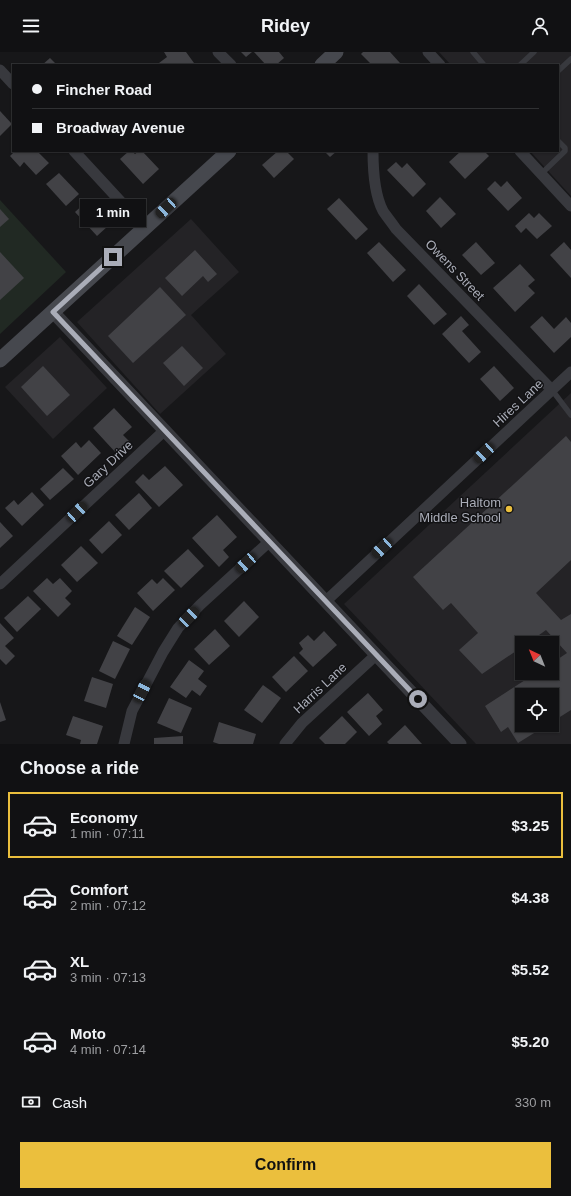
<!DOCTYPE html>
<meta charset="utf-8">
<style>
body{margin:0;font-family:Helvetica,sans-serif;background:#1e1f21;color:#f1f3f6;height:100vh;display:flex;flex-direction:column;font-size:15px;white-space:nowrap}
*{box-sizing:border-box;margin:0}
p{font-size:13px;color:#9c9da0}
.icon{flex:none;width:22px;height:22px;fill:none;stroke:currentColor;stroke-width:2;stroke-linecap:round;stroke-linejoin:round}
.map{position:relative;height:692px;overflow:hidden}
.side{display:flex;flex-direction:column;background:#111113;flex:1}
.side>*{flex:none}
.top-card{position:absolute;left:12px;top:12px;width:547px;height:88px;border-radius:0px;box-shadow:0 1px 3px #0004,0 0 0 1px #303133;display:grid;align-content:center;height:88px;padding:0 20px;background:#111113}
.needle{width:26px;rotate:317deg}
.buttons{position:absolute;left:515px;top:584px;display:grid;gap:8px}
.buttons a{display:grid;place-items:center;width:44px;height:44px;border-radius:0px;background:#111113;box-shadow:0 1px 3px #0004,0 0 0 1px #303133;font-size:20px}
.end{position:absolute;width:18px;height:18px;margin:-9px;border:5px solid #aaadb8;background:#111;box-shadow:0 0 0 2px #111}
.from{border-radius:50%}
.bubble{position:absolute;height:28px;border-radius:0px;background:#111113;box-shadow:0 1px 3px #0004,0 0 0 1px #303133;font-size:13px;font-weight:800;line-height:28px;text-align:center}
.car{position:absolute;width:12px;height:24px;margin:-12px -6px;border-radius:5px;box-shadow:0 0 3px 1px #0007;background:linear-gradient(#222 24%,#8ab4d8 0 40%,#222 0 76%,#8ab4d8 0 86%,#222 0)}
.top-card b{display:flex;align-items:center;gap:14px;height:38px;font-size:15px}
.top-card b+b{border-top:1px solid #303133}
.top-card i{width:10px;height:10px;background:#f1f3f6}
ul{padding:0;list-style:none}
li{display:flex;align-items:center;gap:12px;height:66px;margin:0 8px 6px;padding:0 12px;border:2px solid transparent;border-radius:0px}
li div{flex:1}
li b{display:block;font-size:15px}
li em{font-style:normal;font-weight:800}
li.current{border-color:#ebbf3d}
li>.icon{width:36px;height:36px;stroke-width:1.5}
h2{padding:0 20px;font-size:18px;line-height:48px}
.pay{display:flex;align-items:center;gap:10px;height:44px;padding:0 20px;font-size:15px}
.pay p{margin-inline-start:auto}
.primary-button{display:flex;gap:8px;margin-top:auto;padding:8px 20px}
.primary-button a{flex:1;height:46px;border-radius:0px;background:#ebbf3d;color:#111;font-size:16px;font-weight:800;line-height:46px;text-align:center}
header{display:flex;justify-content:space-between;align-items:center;height:52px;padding:0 20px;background:#111113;font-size:18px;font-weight:800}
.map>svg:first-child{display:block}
.built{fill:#242326;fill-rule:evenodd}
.green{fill:#212923}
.building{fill:#424246}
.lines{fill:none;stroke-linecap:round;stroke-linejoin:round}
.service{stroke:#38393e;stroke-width:5.5}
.minor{stroke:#38393e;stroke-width:11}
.tertiary{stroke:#38393e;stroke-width:13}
.secondary{stroke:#46484e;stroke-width:15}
.route{stroke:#aaadb8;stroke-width:5}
.poi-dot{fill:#ebbf3d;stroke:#121214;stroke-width:1.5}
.labels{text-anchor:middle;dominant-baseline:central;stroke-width:3;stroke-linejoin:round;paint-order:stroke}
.street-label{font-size:13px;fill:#aaadb8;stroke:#121214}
.poi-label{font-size:13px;fill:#aaadb8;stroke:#121214;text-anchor:end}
</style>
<header><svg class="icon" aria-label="menu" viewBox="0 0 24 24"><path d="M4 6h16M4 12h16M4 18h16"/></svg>Ridey<svg class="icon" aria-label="person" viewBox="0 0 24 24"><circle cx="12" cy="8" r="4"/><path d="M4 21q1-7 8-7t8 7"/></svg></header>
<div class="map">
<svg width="571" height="692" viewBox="0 0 571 692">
<rect width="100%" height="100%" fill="#171719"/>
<g class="built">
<path d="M439 0H571V144L530 99H558V13H451Z"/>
<path d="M191 167 239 220 191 263 226 302 160 362 77 270Z"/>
<path d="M60 285 107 336 53 387 5 335Z"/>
<path d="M571 341V692H476L344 552ZM522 591H552V621H522ZM522 643H552V673H522Z"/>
</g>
<path class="green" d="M0 148 66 220 0 282Z"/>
<g class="building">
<path d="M164 0H186L194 11 191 13H161L159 11 167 5Z"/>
<path d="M241 0H252L246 5Z"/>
<path d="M254 0H279L284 6 276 13H266Z"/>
<path d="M363 0H390L400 11 398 13H372L361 2Z"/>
<path d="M50 6 57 13H42Z"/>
<path d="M0 59 12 72 0 84Z"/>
<path d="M15 99H37L49 111 36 123 24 110 20 115 10 104Z"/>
<path d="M129 99H132L135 102 139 99H142L159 117 143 132 120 107Z"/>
<path d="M278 99H286L294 107 274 126 262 113Z"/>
<path d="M324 99H337L330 105Z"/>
<path d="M461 99H484L489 104 465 127 449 110Z"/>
<path d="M396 110 402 116 407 111 426 132 413 145 387 118Z"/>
<path d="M59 121 79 142 66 154 46 132Z"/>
<path d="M495 129 501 135 507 129 522 146 508 159 487 137Z"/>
<path d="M440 145 456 162 441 176 426 159Z"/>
<path d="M339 146 368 177 356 188 327 157Z"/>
<path d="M86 150 108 174 97 184 75 160Z"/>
<path d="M0 157 9 167 0 175Z"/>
<path d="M529 161 534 166 539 161 552 174 537 187 526 176 521 181 515 174Z"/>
<path d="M379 190 406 218 393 230 367 201Z"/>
<path d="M476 190 495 211 481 223 462 203Z"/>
<path d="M564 190 571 198V226L550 203Z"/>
<path d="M195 198 217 222 208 230 203 224 182 244 165 226Z"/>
<path d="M0 200 24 226 0 248Z"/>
<path d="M520 212 535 228 528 234 535 241 515 260 493 236Z"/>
<path d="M419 232 447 262 434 273 407 244Z"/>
<path d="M160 235 186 263 133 311 108 284Z"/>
<path d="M461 264 469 273 462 279 481 300 469 311 442 282Z"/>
<path d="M542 264 554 277 566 265 571 271V285L554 301 530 275Z"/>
<path d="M182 294 203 316 184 334 163 311Z"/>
<path d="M43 314 70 343 47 364 21 335Z"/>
<path d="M494 314 514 336 500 349 480 327Z"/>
<path d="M114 356 132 375 123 383 130 390 117 402 93 376Z"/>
<path d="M566 384 571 390V508L536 541 561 568 571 562V658L552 670V643H522V673H547L518 691 508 675 501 680 485 654 536 621H552V611L567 601 546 578 528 591H522V595L482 622 459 598 478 581 451 551 443 558 413 525Z"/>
<path d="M89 388 101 401 78 423 61 404 76 390 81 396Z"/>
<path d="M165 414 183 433 159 455 135 430 143 422 149 428Z"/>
<path d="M63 416 74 427 50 448 40 437Z"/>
<path d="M32 440 44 453 22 474 5 456 14 448 18 453Z"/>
<path d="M139 441 152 456 129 478 115 463Z"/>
<path d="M217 463 237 485 223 498 229 505 219 515 192 486Z"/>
<path d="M109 469 122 483 102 502 89 488Z"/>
<path d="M0 470 13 484 0 496Z"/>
<path d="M81 494 98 511 77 530 61 513Z"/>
<path d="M188 497 204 514 181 536 164 519Z"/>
<path d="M47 526 53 532 60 526 72 539 65 546 71 552 58 565 33 539Z"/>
<path d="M163 526 175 538 153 559 137 541 152 527 157 532Z"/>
<path d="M28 544 41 557 17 580 4 566Z"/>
<path d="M244 549 259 565 239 585 224 569Z"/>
<path d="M135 555 150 565 132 593 117 584Z"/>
<path d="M0 571 14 586 5 594 15 604 6 613 0 607Z"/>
<path d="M215 577 230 594 209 613 194 597Z"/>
<path d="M324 579 337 593 313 615 299 601 303 597 299 591 308 583 314 589Z"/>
<path d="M113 589 130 597 115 627 99 619Z"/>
<path d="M294 604 308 619 286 640 272 625Z"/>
<path d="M189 608 204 619 198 627 207 634 200 644 192 638 186 646 170 635Z"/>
<path d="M92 625 113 632 106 656 84 649Z"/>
<path d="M263 633 281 646 262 671 244 658Z"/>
<path d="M368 641 383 658 376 664 382 672 369 684 347 660Z"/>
<path d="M169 646 192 656 181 681 157 671Z"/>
<path d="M0 650 6 668 0 670Z"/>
<path d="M73 664 103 674 97 692H80L81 688 66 683Z"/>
<path d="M342 664 357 680 345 692H325L319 686Z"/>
<path d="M219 670 256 682 253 692H219L213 690Z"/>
<path d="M405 673 422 692H389L387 690Z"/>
<path d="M183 684V692H154V686Z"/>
</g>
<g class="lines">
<g class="service">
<path d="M473 0 484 13"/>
<path d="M520 13 534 0"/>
<path d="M558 19 571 7"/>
<path d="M541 122 565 99V96L558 89"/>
<path d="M552 338 571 363"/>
</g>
<g class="minor">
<path d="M218 0 231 13"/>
<path d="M428 0 440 13"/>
<path d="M0 18 13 32"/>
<path d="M74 99 145 176"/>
<path d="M373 99C373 118 374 142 383 159 387 165 392 171 396 177L552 338"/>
<path d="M520 99 571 154"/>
<path d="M0 532 165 378"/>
<path d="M326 549 571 320"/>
<path d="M124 692 132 659 163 600 178 576 200 553 270 489"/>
<path d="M285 692 302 671 376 603"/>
</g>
<path class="tertiary" d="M53 260 460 692"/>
<g class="secondary">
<path d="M322 13 336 0"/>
<path d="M0 308 229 99"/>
</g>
</g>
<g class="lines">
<path class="route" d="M113 205 53 260 418 647"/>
</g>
<circle class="poi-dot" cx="509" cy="457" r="4"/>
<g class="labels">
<g class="street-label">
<text transform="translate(455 218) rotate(46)">Owens Street</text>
<text transform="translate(518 351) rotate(-43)">Hires Lane</text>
<text transform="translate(108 412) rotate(-43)">Gary Drive</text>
<text transform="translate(320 636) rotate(-43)">Harris Lane</text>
</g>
<g class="poi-label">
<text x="501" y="450">Haltom<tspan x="501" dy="15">Middle School</tspan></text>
</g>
</g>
</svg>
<div class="buttons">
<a><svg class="needle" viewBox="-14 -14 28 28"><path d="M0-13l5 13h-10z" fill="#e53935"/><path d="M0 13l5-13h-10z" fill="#9c9da0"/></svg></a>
<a><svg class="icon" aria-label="locate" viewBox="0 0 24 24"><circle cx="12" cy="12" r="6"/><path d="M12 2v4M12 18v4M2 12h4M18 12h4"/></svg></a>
</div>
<i class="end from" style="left:418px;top:647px"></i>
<i class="end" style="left:113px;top:205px"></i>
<div class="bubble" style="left:80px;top:147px;width:66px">1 min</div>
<i class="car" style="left:166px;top:156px;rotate:227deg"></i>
<i class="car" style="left:484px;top:401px;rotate:227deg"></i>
<i class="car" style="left:77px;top:460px;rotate:47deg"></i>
<i class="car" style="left:382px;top:496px;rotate:227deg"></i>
<i class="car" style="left:246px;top:511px;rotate:228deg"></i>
<i class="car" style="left:189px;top:565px;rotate:44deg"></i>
<i class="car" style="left:142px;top:639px;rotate:27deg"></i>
<div class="top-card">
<b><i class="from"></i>Fincher Road</b>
<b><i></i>Broadway Avenue</b>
</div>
</div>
<section class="side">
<h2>Choose a ride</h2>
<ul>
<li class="current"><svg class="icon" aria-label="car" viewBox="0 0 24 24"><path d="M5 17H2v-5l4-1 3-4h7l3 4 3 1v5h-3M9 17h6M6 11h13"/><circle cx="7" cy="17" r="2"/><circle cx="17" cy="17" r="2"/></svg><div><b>Economy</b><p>1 min · 07:11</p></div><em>$3.25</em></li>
<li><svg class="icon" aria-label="car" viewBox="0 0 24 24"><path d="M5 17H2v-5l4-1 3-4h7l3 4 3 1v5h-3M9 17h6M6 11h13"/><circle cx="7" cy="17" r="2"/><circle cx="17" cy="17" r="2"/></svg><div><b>Comfort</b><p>2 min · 07:12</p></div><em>$4.38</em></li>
<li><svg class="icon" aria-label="car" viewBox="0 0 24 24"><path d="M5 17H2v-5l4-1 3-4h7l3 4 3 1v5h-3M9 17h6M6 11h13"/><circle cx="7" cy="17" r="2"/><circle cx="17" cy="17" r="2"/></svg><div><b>XL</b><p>3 min · 07:13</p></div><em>$5.52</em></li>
<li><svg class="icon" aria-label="car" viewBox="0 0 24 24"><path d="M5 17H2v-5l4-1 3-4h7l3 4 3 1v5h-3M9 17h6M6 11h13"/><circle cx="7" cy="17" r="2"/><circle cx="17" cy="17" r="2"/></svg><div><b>Moto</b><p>4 min · 07:14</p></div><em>$5.20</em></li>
</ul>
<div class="pay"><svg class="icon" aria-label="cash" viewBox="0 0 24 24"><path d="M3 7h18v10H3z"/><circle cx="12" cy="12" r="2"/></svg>Cash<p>330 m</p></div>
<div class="primary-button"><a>Confirm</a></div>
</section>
